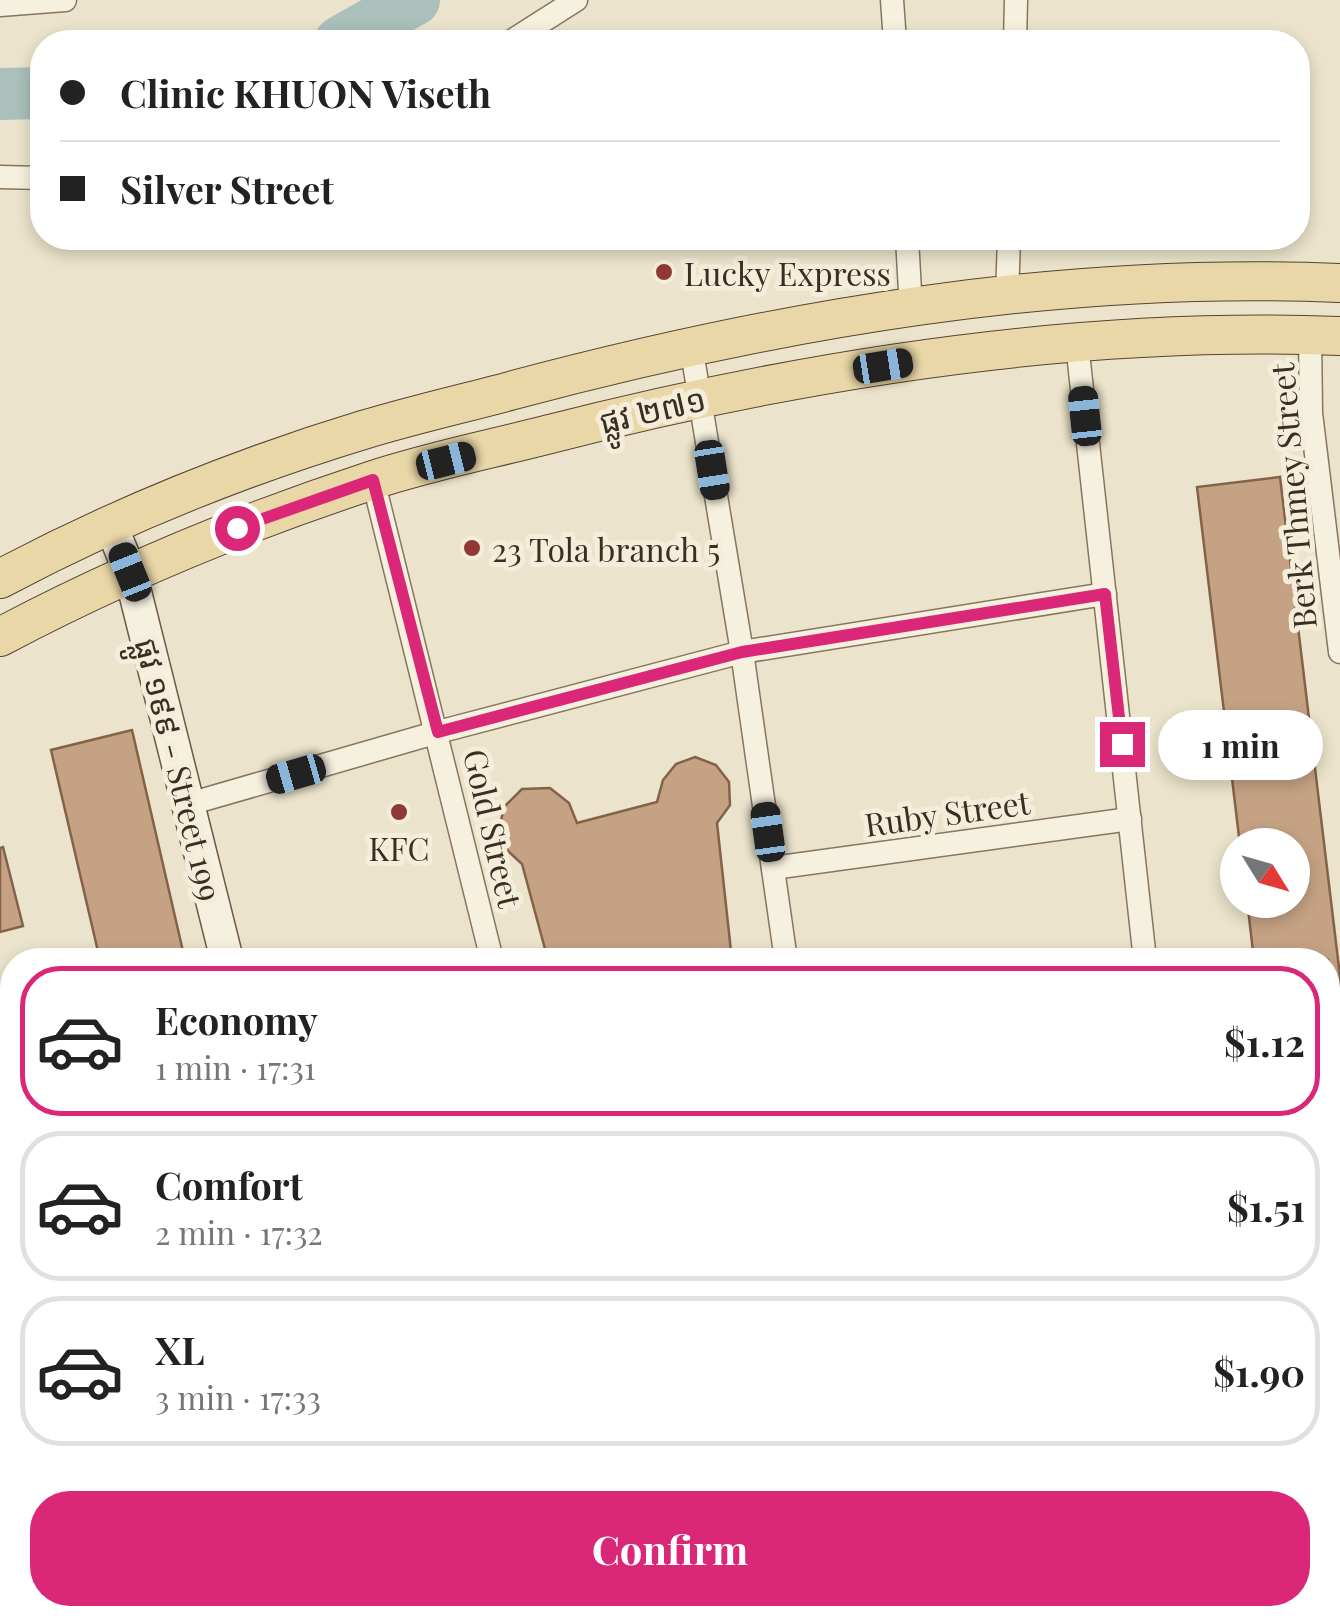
<!DOCTYPE html>
<meta charset="utf-8">
<style>
body{margin:0;font-family:"Playfair Display","Noto Sans Khmer",serif;background:#f2f2f2;color:#222;height:100vh;display:flex;flex-direction:column;font-size:38px;white-space:nowrap}
*{box-sizing:border-box;margin:0}
p{font-size:32px;color:#767676}
.icon{flex:none;width:55px;height:55px;fill:none;stroke:currentColor;stroke-width:2;stroke-linecap:round;stroke-linejoin:round}
.map{position:relative;flex:1;overflow:hidden}
.sheet{position:absolute;left:0px;top:948px;width:1340px;height:678px;display:flex;flex-direction:column;background:#fff;border-radius:40px 40px 0 0;box-shadow:0 5px 15px #0003}
.sheet>*{flex:none}
.guide{position:absolute;left:30px;top:30px;width:1280px;height:220px;border-radius:40px;box-shadow:0 5px 15px #0003;display:grid;align-content:center;height:220px;padding:0 30px;background:#fff}
.needle{width:65px;rotate:127deg}
.fabs{position:absolute;left:1220px;top:828px;display:grid;gap:20px}
.fabs a{display:grid;place-items:center;width:90px;height:90px;border-radius:50%;background:#fff;box-shadow:0 5px 15px #0003;font-size:50px}
.end{position:absolute;width:45px;height:45px;margin:-22px;border:12px solid #db2777;background:#fff;box-shadow:0 0 0 5px #fff}
.from{border-radius:50%}
.bubble{position:absolute;height:70px;border-radius:35px;background:#fff;box-shadow:0 5px 15px #0003;font-size:32px;font-weight:700;line-height:70px;text-align:center}
.car{position:absolute;width:30px;height:60px;margin:-30px -15px;border-radius:12px;box-shadow:0 0 8px 2px #0007;background:linear-gradient(#222 24%,#8ab4d8 0 40%,#222 0 76%,#8ab4d8 0 86%,#222 0)}
.guide b{display:flex;align-items:center;gap:35px;height:95px;font-size:38px}
.guide b+b{border-top:2px solid #e0e0e0}
.guide i{width:25px;height:25px;background:#222}
ul{padding:18px 0 0;list-style:none}
li{display:flex;align-items:center;gap:30px;height:150px;margin:0 20px 15px;padding:0 10px;border:5px solid #e0e0e0;border-radius:40px}
li div{flex:1}
li b{display:block;font-size:38px}
li em{font-style:normal;font-weight:700}
li.selected{border-color:#db2777}
li>.icon{width:90px;height:90px;stroke-width:1.5}
.primary-button{display:flex;gap:20px;margin-top:auto;padding:20px 30px}
.primary-button a{flex:1;height:115px;border-radius:40px;background:#db2777;color:#fff;font-size:40px;font-weight:700;line-height:115px;text-align:center}
.map>svg:first-child{display:block}
.lines{fill:none;stroke-linecap:round;stroke-linejoin:round}
.river{stroke:#abc0bb;stroke-width:52}
.building{fill:#c5a284;stroke:#836249;stroke-width:2.5}
.lane-casing{stroke:#867660;stroke-width:14}
.street-casing{stroke:#867660;stroke-width:25}
.secondary-casing{stroke:#685743;stroke-width:35}
.primary-casing{stroke:#554434;stroke-width:40}
.lane{stroke:#f6f0de;stroke-width:11}
.street{stroke:#f6f0de;stroke-width:22}
.secondary{stroke:#f6f0de;stroke-width:32}
.primary{stroke:#ead7a7;stroke-width:38}
.route{stroke:#db2777;stroke-width:12}
.poi-dot{fill:#903836;stroke:#f3edda;stroke-width:4}
.labels{text-anchor:middle;dominant-baseline:central;stroke-width:10;stroke-linejoin:round;paint-order:stroke}
.poi-label{font-size:32px;fill:#392e22;stroke:#f3edda;text-anchor:start}
.street-label{font-size:32px;fill:#392e22;stroke:#f3edda}
</style>
<div class="map">
<svg width="1340" height="1623" viewBox="0 0 1340 1623">
<rect width="100%" height="100%" fill="#ebe3cb"/>
<g class="lines">
<g class="river">
<path d="M340 42 414 0"/>
<path d="M0 94 42 93"/>
</g>
</g>
<g class="building">
<path d="M1280 477 1340 976V1508L1328 1509V960H1254L1247 900H1292V845H1240L1197 487Z"/>
<path d="M132 730 185 960H100L51 750Z"/>
<path d="M695 757 716 765 729 782 730 805 717 823 732 960H548L522 864 508 851 498 834 504 807 522 789 550 788 569 803 577 823 657 802 663 780 676 764Z"/>
<path d="M3 847 23 926 0 932V848Z"/>
<path d="M12 1006V1060L0 1064V1009Z"/>
<path d="M0 1160 7 1186 12 1185V1243L0 1246Z"/>
<path d="M12 1446V1498L0 1501V1449Z"/>
<path d="M252 1612H338L340 1623H254Z"/>
<path d="M1008 1612H1135L1138 1623H970Z"/>
</g>
<g class="lines">
<defs>
<g id="lane">
<path d="M0 1002 12 999"/>
<path d="M0 1259 12 1255"/>
<path d="M0 1432 12 1428"/>
<path d="M0 1573 12 1570"/>
<path d="M232 1612 235 1623"/>
</g>
<g id="street">
<path d="M892 0 895 42"/>
<path d="M0 5 65 0"/>
<path d="M510 42 576 0"/>
<path d="M1015 42 1016 0"/>
<path d="M0 177 42 178"/>
<path d="M907 238 911 309"/>
<path d="M1007 297 1009 238"/>
<path d="M1310 335 1311 413 1340 652"/>
<path d="M1077 344 1145 960"/>
<path d="M691 346 742 652 786 960"/>
<path d="M373 480 492 960"/>
<path d="M189 804 438 732 742 652 1105 594"/>
<path d="M773 868 1130 819"/>
<path d="M779 1612 781 1623"/>
<path d="M602 1623 645 1612"/>
</g>
<g id="secondary">
<path d="M110 523 130 572 227 960"/>
<path d="M390 1612 392 1623"/>
</g>
<g id="primary">
<path d="M0 579C115 518 238 468 363 430 412 415 461 404 510 391 779 319 1061 271 1340 283"/>
<path d="M0 637C119 574 242 523 370 481 427 462 487 450 546 435 803 369 1073 326 1340 336"/>
</g>
</defs>
<use href="#lane" class="lane-casing"/>
<use href="#street" class="street-casing"/>
<use href="#secondary" class="secondary-casing"/>
<use href="#primary" class="primary-casing"/>
<use href="#lane" class="lane"/>
<use href="#street" class="street"/>
<use href="#secondary" class="secondary"/>
<use href="#primary" class="primary"/>
</g>
<g class="lines">
<path class="route" d="M237 528 373 480 438 732 742 652 1105 594 1122 744"/>
</g>
<g class="poi-dot">
<circle cx="664" cy="272" r="10"/>
<circle cx="472" cy="548" r="10"/>
<circle cx="399" cy="812" r="10"/>
</g>
<g class="labels">
<g class="poi-label">
<text x="684" y="272">Lucky Express</text>
<text x="492" y="548">23 Tola branch 5</text>
<text x="399" y="847" text-anchor="middle">KFC</text>
</g>
<g class="street-label">
<text transform="translate(652 409) rotate(-13)">ផ្លូវ ២៧១</text>
<text transform="translate(1292 496) rotate(-95)">Berk Thmey Street</text>
<text transform="translate(180 769) rotate(76)">ផ្លូវ ១៩៩ - Street 199</text>
<text transform="translate(947 812) rotate(-8)">Ruby Street</text>
<text transform="translate(494 828) rotate(77)">Gold Street</text>
</g>
</g>
</svg>
<div class="fabs">
<a><svg class="needle" viewBox="-14 -14 28 28"><path d="M0-13l5 13h-10z" fill="#e53935"/><path d="M0 13l5-13h-10z" fill="#767676"/></svg></a>
</div>
<i class="end from" style="left:237px;top:528px"></i>
<i class="end" style="left:1122px;top:744px"></i>
<div class="bubble" style="left:1158px;top:710px;width:165px">1 min</div>
<i class="car" style="left:883px;top:366px;rotate:81deg"></i>
<i class="car" style="left:1085px;top:416px;rotate:354deg"></i>
<i class="car" style="left:446px;top:461px;rotate:76deg"></i>
<i class="car" style="left:712px;top:470px;rotate:171deg"></i>
<i class="car" style="left:130px;top:572px;rotate:338deg"></i>
<i class="car" style="left:296px;top:774px;rotate:254deg"></i>
<i class="car" style="left:768px;top:832px;rotate:352deg"></i>
<div class="guide">
<b><i class="from"></i>Clinic KHUON Viseth</b>
<b><i></i>Silver Street</b>
</div>
<section class="sheet">
<ul>
<li class="selected"><svg class="icon" aria-label="car" viewBox="0 0 24 24"><path d="M5 17H2v-5l4-1 3-4h7l3 4 3 1v5h-3M9 17h6M6 11h13"/><circle cx="7" cy="17" r="2"/><circle cx="17" cy="17" r="2"/></svg><div><b>Economy</b><p>1 min · 17:31</p></div><em>$1.12</em></li>
<li><svg class="icon" aria-label="car" viewBox="0 0 24 24"><path d="M5 17H2v-5l4-1 3-4h7l3 4 3 1v5h-3M9 17h6M6 11h13"/><circle cx="7" cy="17" r="2"/><circle cx="17" cy="17" r="2"/></svg><div><b>Comfort</b><p>2 min · 17:32</p></div><em>$1.51</em></li>
<li><svg class="icon" aria-label="car" viewBox="0 0 24 24"><path d="M5 17H2v-5l4-1 3-4h7l3 4 3 1v5h-3M9 17h6M6 11h13"/><circle cx="7" cy="17" r="2"/><circle cx="17" cy="17" r="2"/></svg><div><b>XL</b><p>3 min · 17:33</p></div><em>$1.90</em></li>
</ul>
<div class="primary-button"><a>Confirm</a></div>
</section>
</div>
